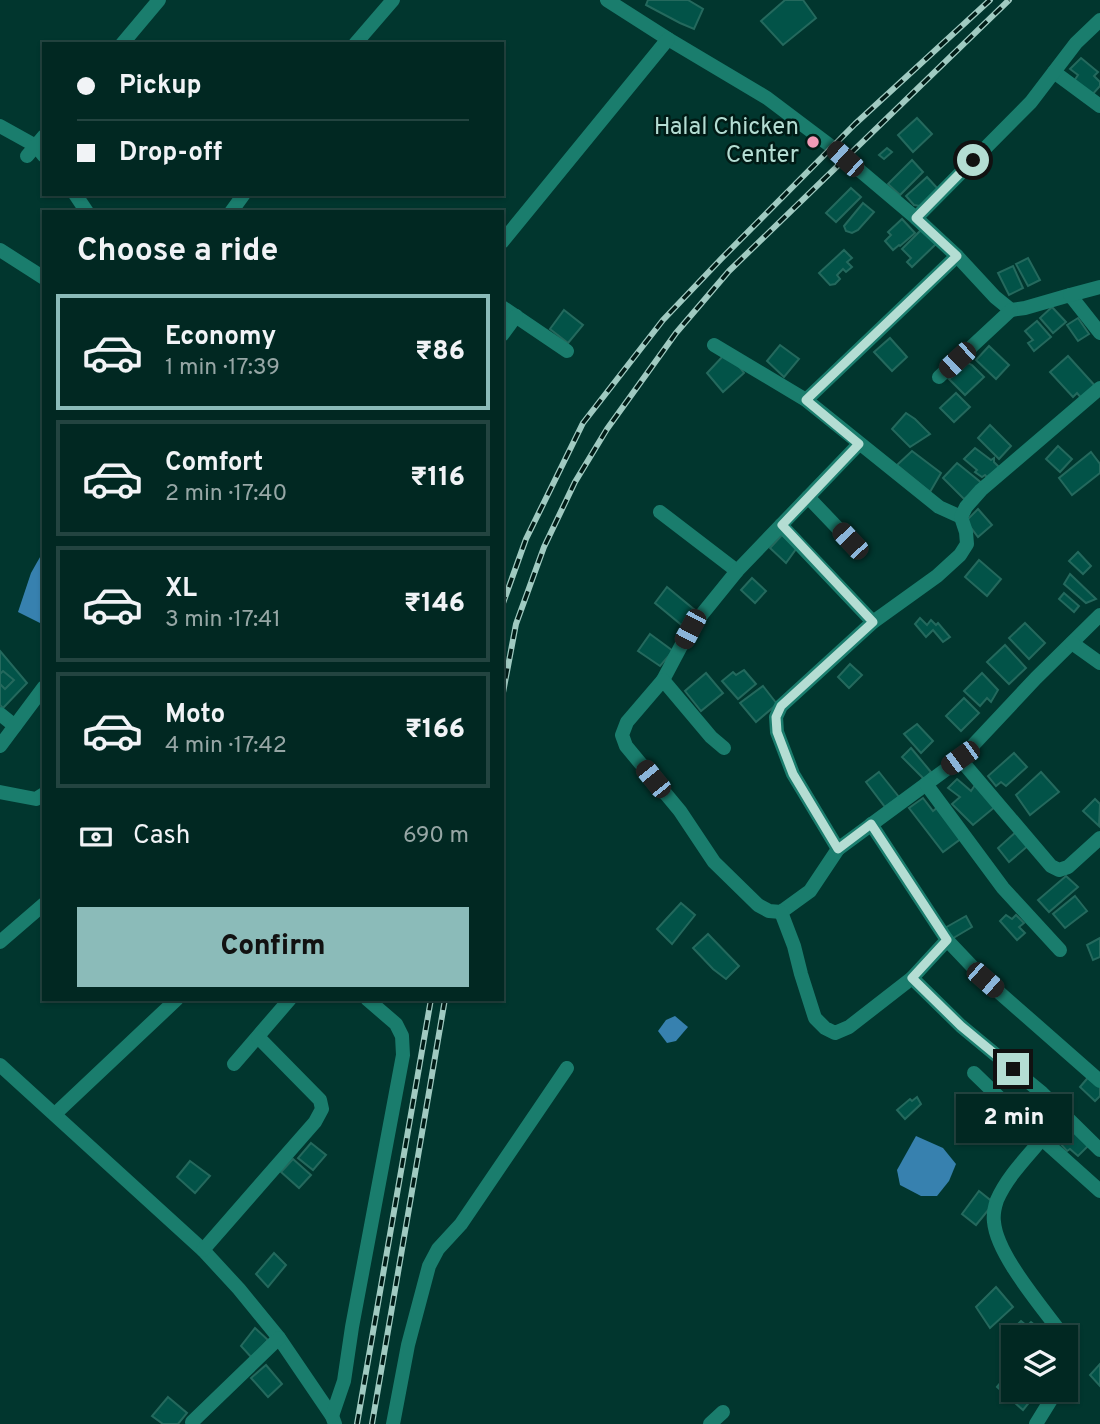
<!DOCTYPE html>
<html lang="en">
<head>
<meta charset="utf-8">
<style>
  body { margin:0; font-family:Overpass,sans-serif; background:#0b302a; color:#f1f3f6; height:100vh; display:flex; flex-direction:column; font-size:26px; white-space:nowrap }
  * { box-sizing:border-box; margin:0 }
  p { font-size:23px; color:#96a6a5 }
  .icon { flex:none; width:38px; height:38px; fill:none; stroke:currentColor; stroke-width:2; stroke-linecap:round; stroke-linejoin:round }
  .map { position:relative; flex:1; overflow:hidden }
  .details { position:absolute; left:42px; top:210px; width:462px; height:791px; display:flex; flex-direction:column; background:#012822; border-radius:0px; box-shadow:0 2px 5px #0004,0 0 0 2px #234440 }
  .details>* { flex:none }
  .banner { position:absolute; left:42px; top:42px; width:462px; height:154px; border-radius:0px; box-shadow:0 2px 5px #0004,0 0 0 2px #234440; display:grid; align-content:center; height:154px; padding:0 35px; background:#012822 }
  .tools { position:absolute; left:1001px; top:1325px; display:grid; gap:14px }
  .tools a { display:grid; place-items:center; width:77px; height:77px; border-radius:0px; background:#012822; box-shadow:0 2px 5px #0004,0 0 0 2px #234440; font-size:35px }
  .end { position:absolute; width:32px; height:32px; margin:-16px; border:9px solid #b4ddd3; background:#111; box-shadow:0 0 0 4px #111 }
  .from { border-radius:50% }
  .bubble { position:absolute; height:49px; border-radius:0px; background:#012822; box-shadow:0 2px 5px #0004,0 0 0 2px #234440; font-size:23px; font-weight:800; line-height:49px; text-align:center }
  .car { position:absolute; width:21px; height:42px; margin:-21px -10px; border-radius:9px; box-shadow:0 0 5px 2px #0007; background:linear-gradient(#222 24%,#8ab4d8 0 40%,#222 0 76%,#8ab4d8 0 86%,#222 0) }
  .banner b { display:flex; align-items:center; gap:24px; height:66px; font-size:26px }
  .banner b+b { border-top:2px solid #234440 }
  .banner i { width:18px; height:18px; background:#f1f3f6 }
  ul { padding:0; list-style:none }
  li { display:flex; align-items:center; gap:21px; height:116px; margin:0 14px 10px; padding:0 21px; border:4px solid #234440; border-radius:0px }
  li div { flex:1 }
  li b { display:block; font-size:26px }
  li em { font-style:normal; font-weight:800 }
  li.on { border-color:#8bbbb9 }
  li>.icon { width:63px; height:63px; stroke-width:1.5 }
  h2 { padding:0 35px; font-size:32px; line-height:84px }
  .pay { display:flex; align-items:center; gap:18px; height:77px; padding:0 35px; font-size:26px }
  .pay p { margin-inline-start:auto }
  .action { display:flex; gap:14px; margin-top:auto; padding:14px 35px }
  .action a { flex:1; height:80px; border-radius:0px; background:#8bbbb9; color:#111; font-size:28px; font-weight:800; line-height:80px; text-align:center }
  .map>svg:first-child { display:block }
  .water { fill:#3781af }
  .building { fill:#025348; stroke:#24695d; stroke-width:2 }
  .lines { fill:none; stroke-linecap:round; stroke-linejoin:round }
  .minor { stroke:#1a7d6d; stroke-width:14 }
  .rail-casing { stroke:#a0cac1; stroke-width:6 }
  .rail { stroke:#001b16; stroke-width:3.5; stroke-dasharray:10; stroke-linecap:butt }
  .route { stroke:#b4ddd3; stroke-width:9 }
  .poi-dot { fill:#f09ab6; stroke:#001b16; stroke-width:2.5 }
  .labels { text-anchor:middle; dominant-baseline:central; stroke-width:5; stroke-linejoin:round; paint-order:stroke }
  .poi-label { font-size:24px; fill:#b4ddd3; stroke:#001b16; text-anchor:end }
</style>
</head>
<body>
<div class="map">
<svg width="1100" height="1424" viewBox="0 0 1100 1424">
  <rect width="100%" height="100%" fill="#01362e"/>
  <g class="water">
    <polygon points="44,550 44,625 18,612 31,573"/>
    <polygon points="675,1016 688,1027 676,1041 667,1043 658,1031 666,1020"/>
    <polygon points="916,1136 943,1148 956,1164 949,1181 937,1196 921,1196 900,1185 897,1170"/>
  </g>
  <g class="building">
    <polygon points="648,0 688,0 703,9 694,29 680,23 646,5"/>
    <polygon points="785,0 803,0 816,18 783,45 761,21"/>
    <polygon points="1081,58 1098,72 1094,76 1100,82 1100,86 1092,95 1074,81 1078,75 1070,69"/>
    <polygon points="917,118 932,134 913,152 898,135"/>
    <polygon points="887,148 892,152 884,159 879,155"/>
    <polygon points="912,160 923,172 900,195 888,184"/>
    <polygon points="927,177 938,189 920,206 914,205 906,196"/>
    <polygon points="851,188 861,197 836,222 826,213"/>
    <polygon points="863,203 874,212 858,230 852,233 846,231 844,226"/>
    <polygon points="902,219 915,233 900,246 899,245 893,250 885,241 891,235 888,232"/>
    <polygon points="921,230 936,244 912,267 907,262 911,258 902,249"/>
    <polygon points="844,250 852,258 847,262 852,267 846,272 843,269 837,275 840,279 835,284 830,285 819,273"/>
    <polygon points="1028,258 1040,280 1028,286 1016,264"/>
    <polygon points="1013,266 1023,288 1009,295 998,273"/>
    <polygon points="1052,307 1066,322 1053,333 1040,318"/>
    <polygon points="564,310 583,325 568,343 550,329"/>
    <polygon points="1078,318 1089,334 1078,341 1067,325"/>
    <polygon points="1037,321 1051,337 1034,351 1028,343 1033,340 1025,331"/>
    <polygon points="890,338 907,357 892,371 874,352"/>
    <polygon points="780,345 799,359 784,377 767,361"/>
    <polygon points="989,346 1009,365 996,379 976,360"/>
    <polygon points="724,355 734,360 744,373 723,392 707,373"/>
    <polygon points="1068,356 1097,388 1083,400 1077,393 1073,397 1050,372"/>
    <polygon points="962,360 972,365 984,377 965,395 949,379 954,375 950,372"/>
    <polygon points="956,393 970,407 954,422 940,408"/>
    <polygon points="906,413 915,419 930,434 910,447 892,429"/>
    <polygon points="990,425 1011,446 999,459 978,438"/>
    <polygon points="1058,446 1072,459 1060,472 1046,459"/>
    <polygon points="975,448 991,460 994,458 994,462 999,467 988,478 985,475 982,477 975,472 977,470 964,459"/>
    <polygon points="912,451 941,473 930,492 897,465"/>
    <polygon points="1091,452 1100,464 1100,473 1072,495 1059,478"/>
    <polygon points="957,463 983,484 964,499 943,478"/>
    <polygon points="978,509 992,525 978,537 966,521"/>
    <polygon points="782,535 796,549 786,563 770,548"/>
    <polygon points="1078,552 1091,566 1083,574 1069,561"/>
    <polygon points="979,560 1001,579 987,596 965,577"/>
    <polygon points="1070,574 1096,599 1086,603 1064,584"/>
    <polygon points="752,578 766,591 755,603 741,590"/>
    <polygon points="667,587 696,611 684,627 655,603"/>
    <polygon points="1064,593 1079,606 1074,612 1059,599"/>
    <polygon points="920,618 927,625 931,620 936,625 938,623 950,637 943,642 933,630 926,637 915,624"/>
    <polygon points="1025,623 1045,643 1029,659 1009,638"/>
    <polygon points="650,634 673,651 660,666 638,651"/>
    <polygon points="1005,645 1026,668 1009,684 987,662"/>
    <polygon points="0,651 27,683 3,708 0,705"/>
    <polygon points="850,664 862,675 849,688 838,677"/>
    <polygon points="744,670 756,684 738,699 722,681 733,672 736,675"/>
    <polygon points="3,671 14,680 5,689 0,684 0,674"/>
    <polygon points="706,673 723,693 701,711 685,691"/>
    <polygon points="982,673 998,690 991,702 987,698 980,706 964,691"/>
    <polygon points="763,686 777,704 756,722 740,703"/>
    <polygon points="964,698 979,713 961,731 946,716"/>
    <polygon points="917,724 933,741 921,753 904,734"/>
    <polygon points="911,748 931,772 924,779 902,757"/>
    <polygon points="1014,753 1027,767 1006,786 1001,782 996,786 988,776"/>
    <polygon points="879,772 899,797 885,807 866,782"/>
    <polygon points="1041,772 1059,792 1030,815 1016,795"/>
    <polygon points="957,779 971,791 975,785 996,806 973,825 952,804 960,797 948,788"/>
    <polygon points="923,798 933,811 938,807 962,838 943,852 909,808"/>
    <polygon points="1095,799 1100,804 1099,826 1083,811"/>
    <polygon points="1017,831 1029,845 1009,862 998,848"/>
    <polygon points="1066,876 1078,887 1049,912 1038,900"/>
    <polygon points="1075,896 1087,911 1065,928 1053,914"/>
    <polygon points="681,903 695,915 672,944 657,929"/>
    <polygon points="1006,915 1012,919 1016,915 1024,923 1019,927 1025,933 1017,940 1000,921"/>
    <polygon points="966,916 972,927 950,940 943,929"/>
    <polygon points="708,934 739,966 726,979 713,969 693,948"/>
    <polygon points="1100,938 1100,957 1093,960 1087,945"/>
    <polygon points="1091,1074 1100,1081 1100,1096 1095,1101 1080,1087"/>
    <polygon points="917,1097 921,1104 905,1119 897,1110 910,1099 912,1101"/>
    <polygon points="1047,1104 1069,1120 1057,1136 1034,1116"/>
    <polygon points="1073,1127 1090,1144 1078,1156 1070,1149 1067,1151 1058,1141"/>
    <polygon points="311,1143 326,1155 313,1170 298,1158"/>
    <polygon points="293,1159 311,1175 299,1188 281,1172"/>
    <polygon points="190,1161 210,1176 195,1193 177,1177"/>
    <polygon points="979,1191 994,1203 976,1225 962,1214"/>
    <polygon points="274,1253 286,1265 268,1287 256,1274"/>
    <polygon points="996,1287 1013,1307 990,1328 976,1307"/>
    <polygon points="1021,1321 1027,1326 1031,1322 1037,1327 1032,1333 1036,1337 1016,1337 1010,1332"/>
    <polygon points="255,1328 268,1340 252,1358 241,1346"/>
    <polygon points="1100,1364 1100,1386 1090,1375"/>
    <polygon points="266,1365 282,1384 268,1397 251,1378"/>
    <polygon points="1010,1371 1013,1374 1013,1390 1031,1390 1036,1394 1023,1410 997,1387"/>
    <polygon points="168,1397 187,1413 178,1424 163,1424 152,1416"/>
  </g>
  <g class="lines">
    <g class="minor">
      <polyline points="607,0 668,39 767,98 832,147 916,218 957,256 995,297 1011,310 1025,308 1070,295 1100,333"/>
      <polyline points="122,44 159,0"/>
      <polyline points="355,44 393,0"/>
      <polyline points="1054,72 1100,106"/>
      <polyline points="0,126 36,146 44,156"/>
      <polyline points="27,156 44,136"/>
      <polyline points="75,194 87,212"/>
      <polyline points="231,212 244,194"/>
      <polyline points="916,218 1031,102 1076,43 1100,20"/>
      <polyline points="502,242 668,39"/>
      <polyline points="0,250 44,278"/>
      <polyline points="1070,295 1100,287"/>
      <polyline points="502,307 567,351"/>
      <polyline points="502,335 516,316"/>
      <polyline points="714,345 806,400 939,507 961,517"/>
      <polyline points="939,377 1011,310"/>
      <polyline points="1100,388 981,490 966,507 961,517 966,532 967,544 960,555 937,576 873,622 781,706 776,717 777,732 793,774 838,849 960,759 1036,678 1100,615"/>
      <polyline points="806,400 957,256"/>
      <polyline points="808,497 850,541"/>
      <polyline points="660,512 737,571"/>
      <polyline points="781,525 873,622"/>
      <polyline points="1072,643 1100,663"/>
      <polyline points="663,680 690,629 737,571 859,444"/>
      <polyline points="0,714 15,726"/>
      <polyline points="0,746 44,687"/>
      <polyline points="724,748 711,737 663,680 627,722 622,735 626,746 680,811 714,862 758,905 769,911 781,912 810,891 838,849"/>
      <polyline points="960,759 1051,866 1059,870 1068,867 1100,838"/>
      <polyline points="926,784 1003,888 1060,950"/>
      <polyline points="0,792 36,799 44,794"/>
      <polyline points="781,912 794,946 801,974 815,1018 825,1028 835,1033 849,1027 912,978 947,940 871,824"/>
      <polyline points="947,940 985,980 1100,1081"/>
      <polyline points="0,942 44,904"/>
      <polyline points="912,978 961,1026 1042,1093 1100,1150"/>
      <polyline points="234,1064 290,999"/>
      <polyline points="0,1065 203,1250 239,1289 279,1338 332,1416 335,1424"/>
      <polyline points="974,1073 1042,1139 1100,1191"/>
      <polyline points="55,1114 177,999"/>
      <path d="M 1042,1139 C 1026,1158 1007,1177 997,1200 C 995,1206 993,1215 994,1222 C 997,1256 1044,1309 1064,1337"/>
      <polyline points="203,1250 315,1122 322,1109 320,1100 258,1037"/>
      <path d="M 1066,1339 C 1074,1351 1072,1361 1066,1374"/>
      <polyline points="332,1416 344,1381 352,1327 403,1055 402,1036 396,1024 367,999"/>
      <polyline points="192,1422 279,1338"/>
      <polyline points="393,1424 408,1345 429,1266 438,1249 461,1224 567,1068"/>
      <polyline points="710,1424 723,1412"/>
      <polyline points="1036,1424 1057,1390"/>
    </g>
    <defs>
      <g id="rail">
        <polyline points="502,606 526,539 583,423 663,320 722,258 855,124 990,0"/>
        <polyline points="502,698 516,624 544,547 575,482 607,429 676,333 729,271 1009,0"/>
        <polyline points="357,1424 431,999"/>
        <polyline points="372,1424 445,999"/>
      </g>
    </defs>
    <use href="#rail" class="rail-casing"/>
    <use href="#rail" class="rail"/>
  </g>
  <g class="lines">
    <polyline class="route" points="973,160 916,218 957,256 806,400 859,444 782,525 873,622 781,706 776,717 777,732 793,774 838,849 871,824 947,940 912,978 961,1026 1013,1069"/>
  </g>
  <circle class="poi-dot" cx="813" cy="142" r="7"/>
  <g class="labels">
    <g class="poi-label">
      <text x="799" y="128">Halal Chicken<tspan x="799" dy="28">Center</tspan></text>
    </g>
  </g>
</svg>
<div class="tools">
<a><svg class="icon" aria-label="layers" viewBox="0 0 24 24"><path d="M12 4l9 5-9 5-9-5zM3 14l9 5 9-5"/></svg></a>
</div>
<i class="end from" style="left:973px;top:160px"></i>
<i class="end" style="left:1013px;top:1069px"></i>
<div class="bubble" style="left:956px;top:1094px;width:116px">2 min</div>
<i class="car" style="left:845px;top:159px;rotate:312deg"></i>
<i class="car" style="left:957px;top:360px;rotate:227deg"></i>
<i class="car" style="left:850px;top:541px;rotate:317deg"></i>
<i class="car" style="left:690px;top:629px;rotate:208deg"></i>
<i class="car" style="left:960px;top:758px;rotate:234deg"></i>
<i class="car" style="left:653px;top:779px;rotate:321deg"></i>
<i class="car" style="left:985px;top:980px;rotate:131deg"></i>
<div class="banner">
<b><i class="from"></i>Pickup</b>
<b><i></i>Drop-off</b>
</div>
<section class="details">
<h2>Choose a ride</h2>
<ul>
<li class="on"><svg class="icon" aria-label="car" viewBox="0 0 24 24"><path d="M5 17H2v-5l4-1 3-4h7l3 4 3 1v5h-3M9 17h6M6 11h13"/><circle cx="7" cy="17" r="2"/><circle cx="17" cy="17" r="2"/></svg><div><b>Economy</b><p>1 min · 17:39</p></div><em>₹86</em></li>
<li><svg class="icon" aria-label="car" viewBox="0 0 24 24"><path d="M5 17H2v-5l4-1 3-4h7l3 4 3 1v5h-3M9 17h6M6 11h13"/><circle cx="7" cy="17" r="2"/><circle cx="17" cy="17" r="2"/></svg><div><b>Comfort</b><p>2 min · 17:40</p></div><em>₹116</em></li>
<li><svg class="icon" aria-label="car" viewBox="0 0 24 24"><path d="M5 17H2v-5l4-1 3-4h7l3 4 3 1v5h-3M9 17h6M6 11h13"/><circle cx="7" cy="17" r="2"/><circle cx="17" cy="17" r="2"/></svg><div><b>XL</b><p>3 min · 17:41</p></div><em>₹146</em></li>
<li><svg class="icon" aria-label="car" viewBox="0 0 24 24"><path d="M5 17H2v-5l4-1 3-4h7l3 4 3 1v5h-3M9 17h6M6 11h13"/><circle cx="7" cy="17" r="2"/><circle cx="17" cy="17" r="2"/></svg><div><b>Moto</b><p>4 min · 17:42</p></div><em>₹166</em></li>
</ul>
<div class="pay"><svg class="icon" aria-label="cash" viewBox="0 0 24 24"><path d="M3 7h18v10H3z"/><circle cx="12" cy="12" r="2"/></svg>Cash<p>690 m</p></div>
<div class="action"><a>Confirm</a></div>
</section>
</div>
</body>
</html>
